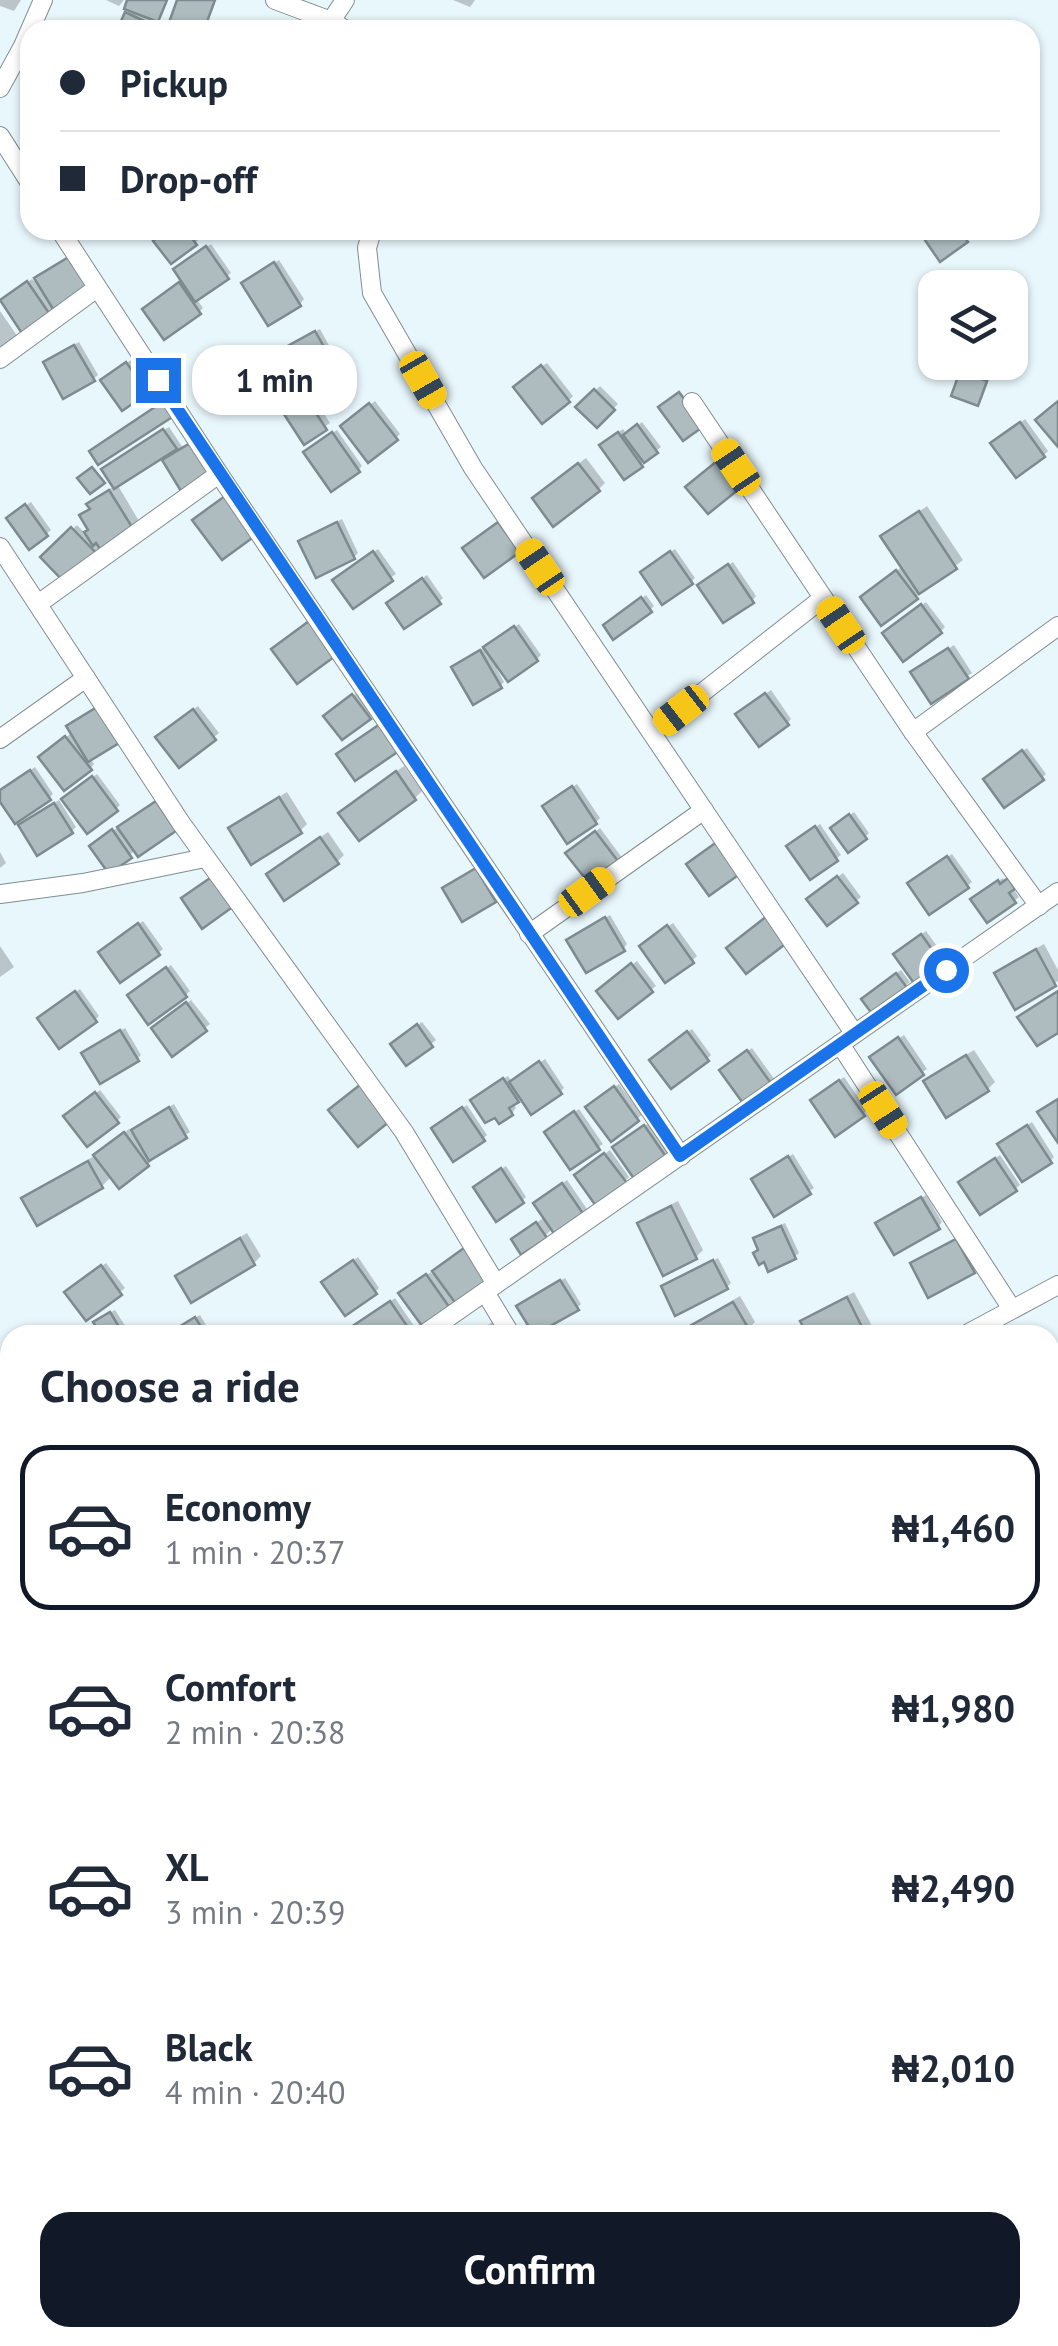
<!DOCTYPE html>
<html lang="en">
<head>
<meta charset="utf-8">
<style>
  body { margin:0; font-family:"PT Sans",sans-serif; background:#f2f2f3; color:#1f2937; height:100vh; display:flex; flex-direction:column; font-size:38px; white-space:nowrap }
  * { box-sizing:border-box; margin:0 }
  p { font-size:32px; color:#747a83 }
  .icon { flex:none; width:55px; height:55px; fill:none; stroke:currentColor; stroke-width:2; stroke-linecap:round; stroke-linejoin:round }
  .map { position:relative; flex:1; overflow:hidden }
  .drawer { position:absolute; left:0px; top:1325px; width:1060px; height:1022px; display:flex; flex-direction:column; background:#fff; border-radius:30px 30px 0 0; box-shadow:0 2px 8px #0004 }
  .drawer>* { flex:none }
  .hud { position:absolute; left:20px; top:20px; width:1020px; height:220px; border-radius:30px; box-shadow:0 2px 8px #0004; display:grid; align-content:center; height:220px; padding:0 40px; background:#fff }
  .fabs { position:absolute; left:918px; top:270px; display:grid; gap:20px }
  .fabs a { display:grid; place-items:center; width:110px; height:110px; border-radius:20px; background:#fff; box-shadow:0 2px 8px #0004; font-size:50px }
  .end { position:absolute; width:45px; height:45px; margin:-22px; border:12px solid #1a73e8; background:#fff; box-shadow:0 0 0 5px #fff }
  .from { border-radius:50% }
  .bubble { position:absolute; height:70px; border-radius:30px; background:#fff; box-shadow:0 2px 8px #0004; font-size:32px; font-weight:700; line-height:70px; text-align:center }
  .car { position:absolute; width:30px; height:60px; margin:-30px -15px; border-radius:12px; box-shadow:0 0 8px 2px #0007; background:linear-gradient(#f5c518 24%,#345 0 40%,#f5c518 0 76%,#345 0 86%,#f5c518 0) }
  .hud b { display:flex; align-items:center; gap:35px; height:95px; font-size:38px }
  .hud b+b { border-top:2px solid #e0e1e3 }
  .hud i { width:25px; height:25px; background:#1f2937 }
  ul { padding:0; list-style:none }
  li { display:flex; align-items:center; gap:30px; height:165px; margin:0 20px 15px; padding:0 20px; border:5px solid transparent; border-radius:30px }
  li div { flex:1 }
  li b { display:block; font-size:38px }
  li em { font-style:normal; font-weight:700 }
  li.on { border-color:#111827 }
  li>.icon { width:90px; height:90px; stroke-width:1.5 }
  h2 { padding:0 40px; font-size:45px; line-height:120px }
  .button { display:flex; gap:20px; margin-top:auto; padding:20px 40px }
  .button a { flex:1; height:115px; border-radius:30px; background:#111827; color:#fff; font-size:40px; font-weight:700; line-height:115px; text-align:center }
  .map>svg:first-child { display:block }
  .shadow { fill:#0003 }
  .building { fill:#aebcc0; stroke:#7d8b8f; stroke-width:2.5 }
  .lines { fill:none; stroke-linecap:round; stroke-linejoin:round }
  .street-casing { stroke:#808e92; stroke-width:20 }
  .street { stroke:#fff; stroke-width:18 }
  .route { stroke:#1a73e8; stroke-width:12 }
</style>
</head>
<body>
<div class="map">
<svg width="1058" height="2346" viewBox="0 0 1058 2346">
  <rect width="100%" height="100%" fill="#e8f7fc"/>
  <g class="shadow">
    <polygon points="0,0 21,0 14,11 0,6"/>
    <polygon points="106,0 124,0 119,6"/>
    <polygon points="130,0 168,0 162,15 156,21 160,23 156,30 120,30 132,10"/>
    <polygon points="453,0 475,0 470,7"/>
    <polygon points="170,230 193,230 199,239 195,243"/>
    <polygon points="921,230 966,230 971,236 966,240"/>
    <polygon points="211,244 231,273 196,298 203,308 199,312 149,305 184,280 180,265"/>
    <polygon points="279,260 304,299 300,304 248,279"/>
    <polygon points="41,274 90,284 52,307 55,312 51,317 6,297 32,279 34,281"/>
    <polygon points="0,311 18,337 0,351"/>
    <polygon points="320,329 338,362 334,366 292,344"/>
    <polygon points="935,329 935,355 924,340"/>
    <polygon points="79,342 98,375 93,379 50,358"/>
    <polygon points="131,360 150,387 146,391 108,376"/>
    <polygon points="940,362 963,362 948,373"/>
    <polygon points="547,363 573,396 568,401 520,383"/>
    <polygon points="966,368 990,377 982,399 978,403 962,372"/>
    <polygon points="600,386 618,404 597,425 579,407"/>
    <polygon points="309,391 330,423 304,441 287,404"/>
    <polygon points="375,401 400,434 396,438 347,422"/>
    <polygon points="1025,419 1048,451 1044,455 998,439"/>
    <polygon points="642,422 661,447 625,477 606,441 623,429 627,435"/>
    <polygon points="169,427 183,448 185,492 162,455 117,484 142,526 68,583 43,557 77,525 86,534 91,529 82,516 92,508 89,504 96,497 115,486 108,465"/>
    <polygon points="337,430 362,466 358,470 311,448"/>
    <polygon points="586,458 605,483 598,490 542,491"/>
    <polygon points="31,502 51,530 30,547 13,514"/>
    <polygon points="927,506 963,560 916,597 867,593 903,566 884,536"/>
    <polygon points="342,519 358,553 354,557 301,541"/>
    <polygon points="378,549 396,574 353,605 339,576"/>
    <polygon points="675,549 695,578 691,582 647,568"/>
    <polygon points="733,562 756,596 752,601 705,581"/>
    <polygon points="427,575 443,598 439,602 393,599"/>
    <polygon points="646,595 654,606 650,610 611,622"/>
    <polygon points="926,602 945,627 941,631 889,629"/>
    <polygon points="519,624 541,655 537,659 497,669 504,682 500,686 454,667"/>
    <polygon points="954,645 972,673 932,700 918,669"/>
    <polygon points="771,690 791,719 787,724 743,710"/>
    <polygon points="358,692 373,713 369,717 331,712"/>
    <polygon points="198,706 219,733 179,765 162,733"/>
    <polygon points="73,732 94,764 90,769 45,753"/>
    <polygon points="1027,748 1046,774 1042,778 990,775"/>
    <polygon points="404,766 422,791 415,798 348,806"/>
    <polygon points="35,767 53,794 49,798 0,797 2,790"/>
    <polygon points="97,774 120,805 116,809 68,795"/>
    <polygon points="577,784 600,818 596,822 549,802"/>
    <polygon points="287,792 307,824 300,831 231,828 238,821"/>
    <polygon points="161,799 179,825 136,850 109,870 96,842"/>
    <polygon points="59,800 76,827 72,831 26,821"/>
    <polygon points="854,812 869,833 865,837 838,824"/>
    <polygon points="820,824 841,855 811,877 794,842"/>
    <polygon points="600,828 623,859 619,863 573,849"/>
    <polygon points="328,832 344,855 337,862 276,868"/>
    <polygon points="0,852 6,863 0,868"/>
    <polygon points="952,854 972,882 967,886 915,879"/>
    <polygon points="843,873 861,897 856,901 814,895"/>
    <polygon points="1014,876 1018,882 1013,888 1019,897 1014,901 978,895 1003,878 1005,881"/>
    <polygon points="610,915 627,944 623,949 574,936"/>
    <polygon points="143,921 163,949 158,953 105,948"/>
    <polygon points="673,923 697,956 692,961 646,942"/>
    <polygon points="926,931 947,960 943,964 900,950"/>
    <polygon points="1044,944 1058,970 1058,981 1016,1006 997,974 1004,966"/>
    <polygon points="0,946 14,967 0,977"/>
    <polygon points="637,961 656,986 618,1016 603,987"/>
    <polygon points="171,965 190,991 186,995 134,992"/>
    <polygon points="901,970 910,982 874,1011 869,995"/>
    <polygon points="80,989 99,1016 95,1020 45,1014"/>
    <polygon points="191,1000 210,1024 172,1053 158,1024"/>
    <polygon points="422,1022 436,1040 407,1063 397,1040"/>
    <polygon points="125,1028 141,1055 137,1059 89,1050"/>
    <polygon points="692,1029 711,1055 707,1059 657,1056"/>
    <polygon points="904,1035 927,1069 896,1091 877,1053"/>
    <polygon points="752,1048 775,1080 771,1084 726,1066"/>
    <polygon points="974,1050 995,1082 988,1089 934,1075"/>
    <polygon points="545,1059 564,1088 560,1092 521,1096 512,1103 516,1108 512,1113 477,1096 508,1076 512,1082"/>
    <polygon points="844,1077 867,1110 863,1114 817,1096"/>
    <polygon points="619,1084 642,1115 611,1139 592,1103"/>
    <polygon points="100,1090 121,1117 117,1121 71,1112"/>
    <polygon points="174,1104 190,1132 150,1158 152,1160 148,1165 112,1176 102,1186 24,1199 31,1192 96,1155 129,1129 131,1133 138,1126"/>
    <polygon points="467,1105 487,1135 483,1139 438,1124"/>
    <polygon points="579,1109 603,1144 570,1167 551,1128"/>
    <polygon points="1032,1122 1054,1157 1050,1161 1005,1140"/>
    <polygon points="649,1123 671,1155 667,1160 620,1143"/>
    <polygon points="610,1150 629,1177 625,1181 581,1171"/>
    <polygon points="793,1154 814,1188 775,1213 758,1176"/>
    <polygon points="1000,1155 1020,1185 1015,1189 966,1178"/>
    <polygon points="506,1166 526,1197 522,1201 480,1183"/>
    <polygon points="567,1180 589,1212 553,1228 545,1236 518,1235 545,1217 540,1199"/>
    <polygon points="926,1195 942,1222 938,1227 883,1220"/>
    <polygon points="678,1201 703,1250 696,1257 640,1223 647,1216"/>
    <polygon points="785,1223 799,1253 794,1257 765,1259 756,1239 760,1235"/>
    <polygon points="247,1233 261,1256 254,1263 192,1299 178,1276 186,1269"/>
    <polygon points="964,1234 980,1264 973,1271 913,1264 920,1257"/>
    <polygon points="358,1257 379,1288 375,1292 328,1278"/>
    <polygon points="718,1258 731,1283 727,1287 664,1287 668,1282"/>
    <polygon points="106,1263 125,1288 86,1318 72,1288"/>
    <polygon points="439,1267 494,1279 450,1309 406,1289 431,1272 432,1274"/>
    <polygon points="565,1278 581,1304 577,1308 524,1302"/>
    <polygon points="854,1292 871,1324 864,1331 856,1335 810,1335 803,1322 811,1315"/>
    <polygon points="740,1296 755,1322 748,1329 738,1335 684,1335 683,1332 690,1325"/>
    <polygon points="395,1298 414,1326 402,1335 364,1335 362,1321"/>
    <polygon points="115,1310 131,1335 104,1335 101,1318"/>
    <polygon points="200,1315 212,1335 170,1335 173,1331"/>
    <polygon points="497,1319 508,1335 473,1335"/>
    <polygon points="891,1325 898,1335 875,1335"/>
    <polygon points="1051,1781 1058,1793 1058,1821 1050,1826"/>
    <polygon points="1050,2330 1057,2344 1055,2346 986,2346 1003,2338 1050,2338"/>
  </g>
  <g class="building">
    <polygon points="127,0 167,0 158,22 124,9"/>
    <polygon points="177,0 215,0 204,30 167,28"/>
    <polygon points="125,12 157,27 156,30 117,30"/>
    <polygon points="167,230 186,230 197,245 171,264 153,241"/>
    <polygon points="918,230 959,230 968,242 940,262"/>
    <polygon points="206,246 229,279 195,302 173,269"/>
    <polygon points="72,255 91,286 53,309 34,278"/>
    <polygon points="274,262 301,306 268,326 241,283"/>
    <polygon points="27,281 53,319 25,338 0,300"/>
    <polygon points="179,282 201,314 164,340 142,309"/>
    <polygon points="315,331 336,368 305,385 284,348"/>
    <polygon points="74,345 95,381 63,399 43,362"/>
    <polygon points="126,362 148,393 122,411 100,380"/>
    <polygon points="541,365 570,402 542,424 513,387"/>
    <polygon points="960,371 987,381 978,406 951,396"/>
    <polygon points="594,389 615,410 597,428 575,407"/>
    <polygon points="679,392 704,426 683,441 658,407"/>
    <polygon points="303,393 327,430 304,445 280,408"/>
    <polygon points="164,401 174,416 98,465 89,451"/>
    <polygon points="1058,401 1058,447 1035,420"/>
    <polygon points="369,403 398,440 368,463 340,426"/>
    <polygon points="1020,422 1045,457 1016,478 990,443"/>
    <polygon points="637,424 658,453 644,463 623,435"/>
    <polygon points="163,429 177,449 114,489 101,469"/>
    <polygon points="332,432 360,472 331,492 303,452"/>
    <polygon points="618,432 643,467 624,480 599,445"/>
    <polygon points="192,442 214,477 184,496 162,460"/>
    <polygon points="722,457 744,485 708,514 685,487"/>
    <polygon points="578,463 600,491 553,527 532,498"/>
    <polygon points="92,467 105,483 90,494 77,478"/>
    <polygon points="109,490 137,535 104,555 96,543 93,546 84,532 88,530 79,515 90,509 86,504"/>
    <polygon points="225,496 255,536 222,560 192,520"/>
    <polygon points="25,504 48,536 29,550 6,518"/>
    <polygon points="919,511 957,569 919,594 880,536"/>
    <polygon points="337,522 355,559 316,578 298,541"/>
    <polygon points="498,522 520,552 484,578 462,548"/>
    <polygon points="71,527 99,556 68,586 40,557"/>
    <polygon points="373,551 393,581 353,609 332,580"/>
    <polygon points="670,551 693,584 662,605 640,572"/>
    <polygon points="728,564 754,603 723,623 697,585"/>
    <polygon points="896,570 918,599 881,626 860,597"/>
    <polygon points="422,578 441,604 404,629 386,603"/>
    <polygon points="641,597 652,612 613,640 603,625"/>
    <polygon points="921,604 942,633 903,662 882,633"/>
    <polygon points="309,621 334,657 297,684 271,649"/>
    <polygon points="514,626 538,661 508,682 483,647"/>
    <polygon points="948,648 969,679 931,704 910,672"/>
    <polygon points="480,650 502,688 473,705 451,667"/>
    <polygon points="765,693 789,725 759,747 735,714"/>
    <polygon points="352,694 371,719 342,740 323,716"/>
    <polygon points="102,704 124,740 88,762 66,726"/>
    <polygon points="193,709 216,740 179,768 155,737"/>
    <polygon points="380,724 399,751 355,781 336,754"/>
    <polygon points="65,736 92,770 64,791 38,757"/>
    <polygon points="1022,750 1044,780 1004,808 983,779"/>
    <polygon points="30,770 51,800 15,824 0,802 0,790"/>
    <polygon points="396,771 416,800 359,841 338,813"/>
    <polygon points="92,776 118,811 87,834 61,799"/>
    <polygon points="572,786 597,824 567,844 542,806"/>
    <polygon points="279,797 302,833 251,865 228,828"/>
    <polygon points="156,801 176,831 138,857 117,827"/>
    <polygon points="54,803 73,833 37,856 18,825"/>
    <polygon points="849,814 867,839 848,853 830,828"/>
    <polygon points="815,826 838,861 810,880 786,846"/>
    <polygon points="112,829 132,858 109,874 89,846"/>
    <polygon points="595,831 621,865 592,887 565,853"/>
    <polygon points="320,837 339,864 284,901 266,874"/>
    <polygon points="721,839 744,871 709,896 686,864"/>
    <polygon points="947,856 969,888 929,915 907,883"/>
    <polygon points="476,868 496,902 462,922 442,888"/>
    <polygon points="213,876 234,906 202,929 181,898"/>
    <polygon points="837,876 858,903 827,926 806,899"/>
    <polygon points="1008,878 1015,889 1009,893 1016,903 987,923 970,899 998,880 1000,884"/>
    <polygon points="767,916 788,942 746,974 726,948"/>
    <polygon points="605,917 625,951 586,973 566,940"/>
    <polygon points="138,923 160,955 120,983 98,952"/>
    <polygon points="667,925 694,963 665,983 639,946"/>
    <polygon points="921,934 944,966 916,986 893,954"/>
    <polygon points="1036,949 1056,986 1015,1010 994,973"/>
    <polygon points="631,963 653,992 618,1019 596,991"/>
    <polygon points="166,967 187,997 148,1025 127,995"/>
    <polygon points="896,973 908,989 873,1015 861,999"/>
    <polygon points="75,991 97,1022 59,1049 37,1018"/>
    <polygon points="1058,991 1058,1033 1037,1046 1017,1017"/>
    <polygon points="186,1002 207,1031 172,1057 151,1028"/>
    <polygon points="417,1024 433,1047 406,1066 390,1044"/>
    <polygon points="120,1030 139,1061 100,1084 81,1053"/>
    <polygon points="687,1031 709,1061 671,1089 649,1060"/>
    <polygon points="898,1037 924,1075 896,1095 869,1057"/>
    <polygon points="747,1050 773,1086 745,1106 719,1070"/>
    <polygon points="966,1055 989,1091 946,1118 923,1081"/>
    <polygon points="539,1061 562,1094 531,1115 509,1082"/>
    <polygon points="503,1078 519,1102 509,1108 513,1115 499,1124 495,1118 485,1123 470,1100"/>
    <polygon points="839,1080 865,1116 835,1137 810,1100"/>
    <polygon points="361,1084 390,1121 358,1147 328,1110"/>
    <polygon points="614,1086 639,1121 611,1142 585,1107"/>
    <polygon points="95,1092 119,1123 87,1147 63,1116"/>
    <polygon points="1058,1099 1058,1143 1037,1112"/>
    <polygon points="169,1107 187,1138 149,1161 131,1130"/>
    <polygon points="462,1107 485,1141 453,1162 431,1128"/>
    <polygon points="574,1111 600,1150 570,1170 544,1132"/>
    <polygon points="644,1125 669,1161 637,1183 612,1147"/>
    <polygon points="1027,1125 1052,1163 1022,1182 997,1144"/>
    <polygon points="124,1132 149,1166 119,1189 93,1155"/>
    <polygon points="604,1153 627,1183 596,1206 574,1175"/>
    <polygon points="788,1156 811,1194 774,1217 751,1179"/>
    <polygon points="995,1158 1017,1191 980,1215 958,1182"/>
    <polygon points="88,1161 103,1188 37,1226 21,1198"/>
    <polygon points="501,1168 524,1203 496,1222 473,1187"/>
    <polygon points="562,1183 586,1218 557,1238 533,1203"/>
    <polygon points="921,1197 940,1229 894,1255 875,1223"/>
    <polygon points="671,1206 697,1259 663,1276 637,1223"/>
    <polygon points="536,1222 547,1238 521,1255 511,1239"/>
    <polygon points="781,1226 796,1259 768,1272 764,1262 759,1265 753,1253 758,1250 753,1238"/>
    <polygon points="240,1238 255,1265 191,1303 175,1276"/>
    <polygon points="956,1239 975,1273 928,1298 910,1263"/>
    <polygon points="464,1248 491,1285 459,1308 432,1271"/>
    <polygon points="353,1260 377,1294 345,1316 321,1282"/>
    <polygon points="713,1260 728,1289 675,1316 661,1286"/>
    <polygon points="101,1265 122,1295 86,1321 64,1292"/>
    <polygon points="426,1274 452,1311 425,1330 398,1293"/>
    <polygon points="560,1280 579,1310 534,1335 516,1306"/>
    <polygon points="847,1297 865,1333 861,1335 808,1335 800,1321"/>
    <polygon points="390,1301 411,1332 407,1335 361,1335 354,1325"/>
    <polygon points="733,1302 750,1331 743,1335 681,1335 679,1332"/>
    <polygon points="110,1312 124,1335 101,1335 93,1322"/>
    <polygon points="195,1317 206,1335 166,1335"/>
    <polygon points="1058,1372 1058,1415 1050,1401 1050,1377"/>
    <polygon points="6,1424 10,1430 10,1474 2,1478 0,1475 0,1428"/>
    <polygon points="1052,1525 1058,1537 1058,1565 1050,1569 1050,1526"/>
    <polygon points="1053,1629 1058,1639 1058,1669 1050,1673 1050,1630"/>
    <polygon points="4,1677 10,1688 10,1725 0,1731 0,1680"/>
    <polygon points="1058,1677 1058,1714 1050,1718 1050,1681"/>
    <polygon points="10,1807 10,1856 3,1861 0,1856 0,1814"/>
    <polygon points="1058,1894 1058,1937 1050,1942 1050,1900"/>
    <polygon points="1056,1999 1058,2003 1058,2040 1050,2046 1050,2002"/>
    <polygon points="1058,2099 1058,2148 1050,2136 1050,2104"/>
    <polygon points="1006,2338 1044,2338 1048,2346 989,2346"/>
  </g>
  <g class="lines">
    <defs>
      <g id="street">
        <polyline points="275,0 331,21 346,30"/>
        <polyline points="331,21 345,0"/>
        <polyline points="0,88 23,46 43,0"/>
        <polyline points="0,136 30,183"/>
        <polyline points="60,230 219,474 681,1156"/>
        <polyline points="372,230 367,248 372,293 473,468 854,1033"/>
        <polyline points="0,359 97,288"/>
        <polyline points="692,402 913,732 1039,906"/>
        <polyline points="0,547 181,823 404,1132 496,1284"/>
        <polyline points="38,604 219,474"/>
        <polyline points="652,732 823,598"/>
        <polyline points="913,732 1058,626"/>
        <polyline points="0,739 86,678"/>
        <polyline points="0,894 83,883 205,858"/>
        <polyline points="529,934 704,810"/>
        <polyline points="840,1044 1012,1309"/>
        <polyline points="485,1292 511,1335"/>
        <polyline points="423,1335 1058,892"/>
        <polyline points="965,1335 1058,1285"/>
        <polyline points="0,1592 10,1586"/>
        <polyline points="1050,1894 1058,1890"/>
        <polyline points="1050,1987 1058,1996"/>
        <polyline points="1050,2314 1058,2323"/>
      </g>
    </defs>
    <use href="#street" class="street-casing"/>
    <use href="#street" class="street"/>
  </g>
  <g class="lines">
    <polyline class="route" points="158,380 680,1156 946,970"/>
  </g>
</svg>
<div class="fabs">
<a><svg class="icon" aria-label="layers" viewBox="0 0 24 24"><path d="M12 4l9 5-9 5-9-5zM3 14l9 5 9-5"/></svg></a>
</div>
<i class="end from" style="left:946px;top:970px"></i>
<i class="end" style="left:158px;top:380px"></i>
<div class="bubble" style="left:192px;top:345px;width:165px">1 min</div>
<i class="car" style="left:423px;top:380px;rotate:150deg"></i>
<i class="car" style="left:736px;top:467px;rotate:326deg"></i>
<i class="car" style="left:540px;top:567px;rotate:326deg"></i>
<i class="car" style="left:841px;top:625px;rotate:326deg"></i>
<i class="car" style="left:681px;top:710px;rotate:232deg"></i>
<i class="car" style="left:587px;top:892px;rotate:54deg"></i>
<i class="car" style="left:883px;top:1110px;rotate:147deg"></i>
<div class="hud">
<b><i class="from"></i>Pickup</b>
<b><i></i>Drop-off</b>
</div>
<section class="drawer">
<h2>Choose a ride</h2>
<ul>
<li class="on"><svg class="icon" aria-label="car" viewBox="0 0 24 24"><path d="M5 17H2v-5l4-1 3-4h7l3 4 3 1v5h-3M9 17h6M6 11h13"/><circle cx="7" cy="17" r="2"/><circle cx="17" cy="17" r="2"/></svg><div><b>Economy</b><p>1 min · 20:37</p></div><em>₦1,460</em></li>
<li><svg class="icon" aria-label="car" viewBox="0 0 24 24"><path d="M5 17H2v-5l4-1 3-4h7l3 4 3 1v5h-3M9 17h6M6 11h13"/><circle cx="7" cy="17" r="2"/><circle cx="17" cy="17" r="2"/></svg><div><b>Comfort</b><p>2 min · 20:38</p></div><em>₦1,980</em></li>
<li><svg class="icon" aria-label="car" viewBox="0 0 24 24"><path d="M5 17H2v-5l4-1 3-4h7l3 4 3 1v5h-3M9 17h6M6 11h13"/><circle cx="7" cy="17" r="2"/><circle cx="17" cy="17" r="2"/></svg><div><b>XL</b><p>3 min · 20:39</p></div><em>₦2,490</em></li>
<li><svg class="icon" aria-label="car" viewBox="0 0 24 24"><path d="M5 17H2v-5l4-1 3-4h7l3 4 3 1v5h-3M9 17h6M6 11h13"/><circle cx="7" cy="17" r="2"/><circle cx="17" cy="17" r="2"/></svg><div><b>Black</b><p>4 min · 20:40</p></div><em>₦2,010</em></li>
</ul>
<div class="button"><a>Confirm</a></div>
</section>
</div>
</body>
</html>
